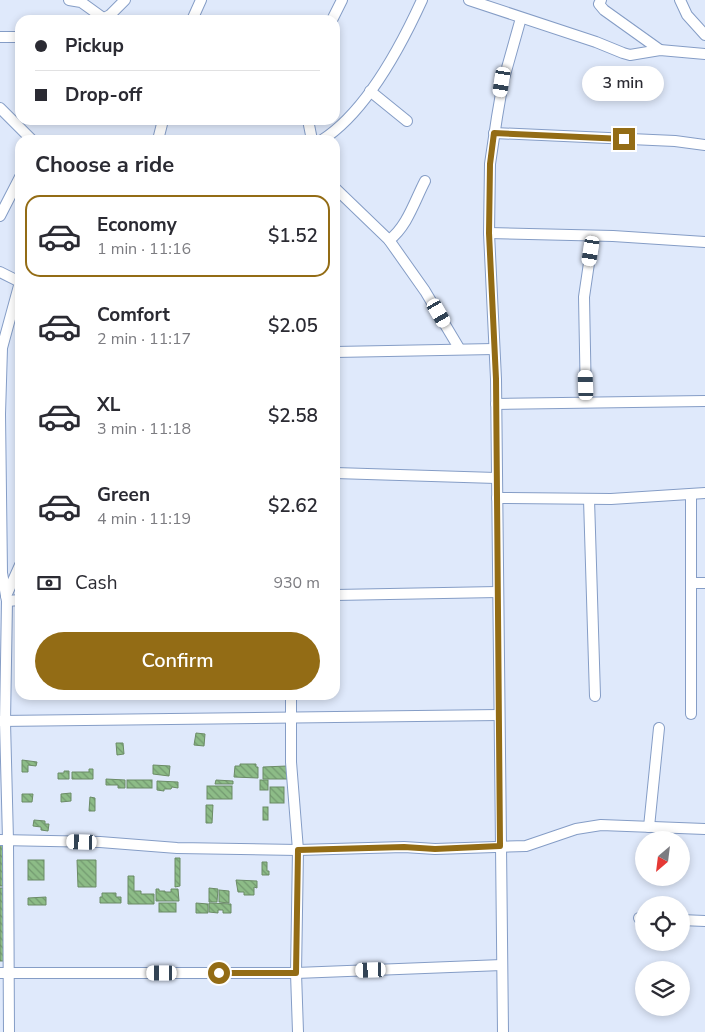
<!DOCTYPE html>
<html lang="en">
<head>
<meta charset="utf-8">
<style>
  body { margin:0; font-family:"Nunito Sans",sans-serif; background:#f7f7f7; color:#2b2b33; height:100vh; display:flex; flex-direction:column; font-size:19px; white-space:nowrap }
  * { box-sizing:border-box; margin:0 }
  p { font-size:16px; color:#7c7c81 }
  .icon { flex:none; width:28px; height:28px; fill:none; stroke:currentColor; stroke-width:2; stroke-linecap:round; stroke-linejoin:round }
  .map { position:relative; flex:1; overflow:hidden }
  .sheet { position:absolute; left:15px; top:135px; width:325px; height:565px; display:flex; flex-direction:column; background:#fff; border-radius:15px; box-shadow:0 2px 8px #0003 }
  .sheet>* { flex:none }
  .banner { position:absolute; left:15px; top:15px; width:325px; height:110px; border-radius:15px; box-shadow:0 2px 8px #0003; display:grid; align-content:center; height:110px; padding:0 20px; background:#fff }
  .needle { width:32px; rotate:208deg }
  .fabs { position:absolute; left:635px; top:831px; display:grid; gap:10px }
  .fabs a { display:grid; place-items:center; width:55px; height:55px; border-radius:50%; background:#fff; box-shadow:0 2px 8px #0003; font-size:25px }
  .end { position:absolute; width:22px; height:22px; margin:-11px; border:6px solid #936c15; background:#fff; box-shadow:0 0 0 2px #fff }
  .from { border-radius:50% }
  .bubble { position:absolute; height:35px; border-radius:18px; background:#fff; box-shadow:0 2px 8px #0003; font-size:16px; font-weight:600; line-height:35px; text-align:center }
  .car { position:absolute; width:15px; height:30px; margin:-15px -8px; border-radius:6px; box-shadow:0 0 4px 1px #0007; background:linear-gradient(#fff 24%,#345 0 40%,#fff 0 76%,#345 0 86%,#fff 0) }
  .banner b { display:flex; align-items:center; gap:18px; height:48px; font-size:19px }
  .banner b+b { border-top:1px solid #e1e1e2 }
  .banner i { width:12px; height:12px; background:#2b2b33 }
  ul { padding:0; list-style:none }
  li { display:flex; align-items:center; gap:15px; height:82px; margin:0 10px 8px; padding:0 10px; border:2px solid transparent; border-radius:15px }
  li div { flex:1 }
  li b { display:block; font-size:19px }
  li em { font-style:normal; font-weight:600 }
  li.selected { border-color:#936c15 }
  li>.icon { width:45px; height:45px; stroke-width:1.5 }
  h2 { padding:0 20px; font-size:22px; line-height:60px }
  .pay { display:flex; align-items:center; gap:12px; height:55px; padding:0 20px; font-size:19px }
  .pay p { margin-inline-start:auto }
  .button { display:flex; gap:10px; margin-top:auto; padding:10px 20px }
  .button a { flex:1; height:58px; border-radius:30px; background:#936c15; color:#fff; font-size:20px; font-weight:600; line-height:58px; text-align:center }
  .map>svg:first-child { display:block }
  .building { fill:url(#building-back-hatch); stroke:#6b8b66 }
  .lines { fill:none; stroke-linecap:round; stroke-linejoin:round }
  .minor-casing { stroke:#859dc6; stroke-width:12 }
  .minor { stroke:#fff; stroke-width:10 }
  .route { stroke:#936c15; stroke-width:6 }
</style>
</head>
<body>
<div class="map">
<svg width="705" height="1032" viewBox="0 0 705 1032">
  <defs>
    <pattern id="building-back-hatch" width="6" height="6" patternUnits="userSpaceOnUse" patternTransform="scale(1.25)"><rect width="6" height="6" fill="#8dbc87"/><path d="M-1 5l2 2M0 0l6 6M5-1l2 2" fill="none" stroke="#739a70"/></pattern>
  </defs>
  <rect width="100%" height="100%" fill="#dfe9fb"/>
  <g class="building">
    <polygon points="196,733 205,734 204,746 194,745"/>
    <polygon points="116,743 123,743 124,754 117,755"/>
    <polygon points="22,760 37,762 36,766 28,765 28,772 22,772"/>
    <polygon points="240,764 256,764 256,767 258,767 258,778 234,777 235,766 240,766"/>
    <polygon points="153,765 170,766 169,776 153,774"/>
    <polygon points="287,766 288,779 263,779 263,767"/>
    <polygon points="89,769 93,769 93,779 72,779 72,772 89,772"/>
    <polygon points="64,771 69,771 69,779 58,779 58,773 64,773"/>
    <polygon points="106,779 125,780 125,788 118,788 118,785 106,785"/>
    <rect x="127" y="780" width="25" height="8"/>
    <polygon points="216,780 233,781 233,784 215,784"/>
    <rect x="260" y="780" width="8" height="10"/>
    <polygon points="157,781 178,782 178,788 172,787 171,789 164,789 164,791 157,790"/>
    <rect x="207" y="786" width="25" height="13"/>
    <rect x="270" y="787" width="14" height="16"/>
    <polygon points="71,793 71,801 61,802 61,794"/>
    <polygon points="22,794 33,794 32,802 22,802"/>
    <polygon points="90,797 95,798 95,811 89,811"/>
    <polygon points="206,805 213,805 212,823 206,823"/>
    <rect x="263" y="807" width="5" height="13"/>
    <polygon points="34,820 45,821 45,824 49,824 48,831 41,830 41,827 33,826"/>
    <rect x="0" y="842" width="3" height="44"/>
    <polygon points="175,858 180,858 180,886 175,887"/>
    <rect x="28" y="860" width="16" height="20"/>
    <polygon points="77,860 96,860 96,887 78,887"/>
    <polygon points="262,862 267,862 267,871 269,871 269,875 262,875"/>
    <polygon points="128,876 134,876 134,891 141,891 141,894 154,894 154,904 128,904"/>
    <polygon points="236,880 257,881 257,888 254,887 254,895 244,895 244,892 238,892"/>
    <polygon points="0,888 3,888 4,961 0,961"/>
    <polygon points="209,888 218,889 217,902 209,902"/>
    <polygon points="156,889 159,889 159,891 165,891 165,892 171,892 171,889 178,889 179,901 156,901"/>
    <polygon points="219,890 229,891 229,903 219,902"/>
    <polygon points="102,893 116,893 116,897 121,897 121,903 100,903 100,897 102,897"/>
    <polygon points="46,897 46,905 28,905 28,898"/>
    <rect x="159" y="903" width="17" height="9"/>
    <polygon points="196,903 208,904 208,913 196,913"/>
    <polygon points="209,903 231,904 231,913 223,913 223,910 218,910 218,913 209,912"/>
  </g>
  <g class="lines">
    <defs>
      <g id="minor">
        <polyline points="69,0 81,2 106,20"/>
        <polyline points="469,0 596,42 623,53 630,55 660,50 705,54"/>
        <polyline points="601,0 599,4 604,10 660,50"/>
        <polyline points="680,0 687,15 705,35"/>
        <polyline points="100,20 110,15 125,0"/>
        <polyline points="192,20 201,0"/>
        <polyline points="332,20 342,0"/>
        <polyline points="0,37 20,37"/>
        <polyline points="370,91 407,121"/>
        <polyline points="0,108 32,140"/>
        <polyline points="308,120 312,140"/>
        <polyline points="494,133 675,141 705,145"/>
        <polyline points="158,140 163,120"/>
        <path d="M 322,140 C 366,112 401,46 422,0"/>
        <polyline points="335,188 389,240 425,291 459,348"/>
        <polyline points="0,216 20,177"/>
        <polyline points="489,233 613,236 705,242"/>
        <path d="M 389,240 C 407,227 415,200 425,181"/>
        <polyline points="0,272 20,282"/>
        <polyline points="335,352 494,349"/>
        <polyline points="586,402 584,297 593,236"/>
        <polyline points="496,404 705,401"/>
        <polyline points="335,473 496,478"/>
        <polyline points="691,495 691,714"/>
        <polyline points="497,498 611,499 705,493"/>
        <polyline points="589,499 595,696"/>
        <polyline points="691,583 705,583"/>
        <polyline points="335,595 498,592"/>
        <polyline points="6,596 20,565"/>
        <polyline points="7,601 20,600"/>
        <polyline points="291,695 291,762 298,850 296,973 298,1032"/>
        <polyline points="0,721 499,715"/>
        <polyline points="649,827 659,728"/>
        <polyline points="0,840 100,842 177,848 298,850 404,847 435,849 526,846 576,829 601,825 705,829"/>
        <polyline points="639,918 644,918"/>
        <polyline points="681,920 705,921"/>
        <polyline points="0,973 296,973 502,965"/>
        <polyline points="9,1032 8,840 5,722 7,601 2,573 0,414 2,348 20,282"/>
        <polyline points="503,1032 496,379 489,233 490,164 497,117 503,82 521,18"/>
      </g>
    </defs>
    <use href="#minor" class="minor-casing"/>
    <use href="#minor" class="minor"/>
  </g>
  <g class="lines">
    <polyline class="route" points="219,973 296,973 298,850 404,847 435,849 500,846 496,379 489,233 490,164 494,133 624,139"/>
  </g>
</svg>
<div class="fabs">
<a><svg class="needle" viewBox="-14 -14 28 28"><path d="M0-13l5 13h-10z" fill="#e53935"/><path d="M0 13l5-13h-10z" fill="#7c7c81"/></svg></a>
<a><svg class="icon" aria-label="locate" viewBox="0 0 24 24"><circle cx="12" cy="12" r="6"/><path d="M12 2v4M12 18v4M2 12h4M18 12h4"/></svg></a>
<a><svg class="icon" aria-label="layers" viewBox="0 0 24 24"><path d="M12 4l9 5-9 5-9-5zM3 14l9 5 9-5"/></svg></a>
</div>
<i class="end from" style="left:219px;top:973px"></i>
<i class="end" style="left:624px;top:139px"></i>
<div class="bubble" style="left:582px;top:66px;width:82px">3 min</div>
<i class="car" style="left:502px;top:82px;rotate:189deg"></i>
<i class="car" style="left:591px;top:251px;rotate:189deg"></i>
<i class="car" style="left:439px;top:313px;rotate:150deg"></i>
<i class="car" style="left:586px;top:385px;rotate:358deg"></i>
<i class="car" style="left:82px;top:842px;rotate:272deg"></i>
<i class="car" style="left:371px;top:970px;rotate:268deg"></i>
<i class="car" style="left:162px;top:973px;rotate:270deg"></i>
<div class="banner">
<b><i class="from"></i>Pickup</b>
<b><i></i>Drop-off</b>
</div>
<section class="sheet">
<h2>Choose a ride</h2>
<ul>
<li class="selected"><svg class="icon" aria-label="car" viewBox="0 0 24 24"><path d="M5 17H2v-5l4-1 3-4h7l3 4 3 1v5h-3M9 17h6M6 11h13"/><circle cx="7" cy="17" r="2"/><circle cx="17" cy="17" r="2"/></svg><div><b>Economy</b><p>1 min · 11:16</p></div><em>$1.52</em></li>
<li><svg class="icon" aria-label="car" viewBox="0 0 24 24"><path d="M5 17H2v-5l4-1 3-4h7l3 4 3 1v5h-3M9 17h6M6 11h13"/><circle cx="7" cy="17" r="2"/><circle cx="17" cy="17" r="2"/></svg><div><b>Comfort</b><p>2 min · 11:17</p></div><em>$2.05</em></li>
<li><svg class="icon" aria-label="car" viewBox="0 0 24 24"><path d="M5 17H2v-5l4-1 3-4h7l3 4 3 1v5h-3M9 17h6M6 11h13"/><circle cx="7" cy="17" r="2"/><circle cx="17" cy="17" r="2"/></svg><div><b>XL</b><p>3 min · 11:18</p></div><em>$2.58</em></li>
<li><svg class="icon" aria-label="car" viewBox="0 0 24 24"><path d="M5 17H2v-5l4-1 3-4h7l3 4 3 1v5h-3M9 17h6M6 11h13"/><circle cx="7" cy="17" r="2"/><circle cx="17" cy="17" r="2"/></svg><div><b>Green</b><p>4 min · 11:19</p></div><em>$2.62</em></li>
</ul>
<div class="pay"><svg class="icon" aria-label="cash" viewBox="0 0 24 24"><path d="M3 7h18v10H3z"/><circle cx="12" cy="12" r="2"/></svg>Cash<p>930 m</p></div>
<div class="button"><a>Confirm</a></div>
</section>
</div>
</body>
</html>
